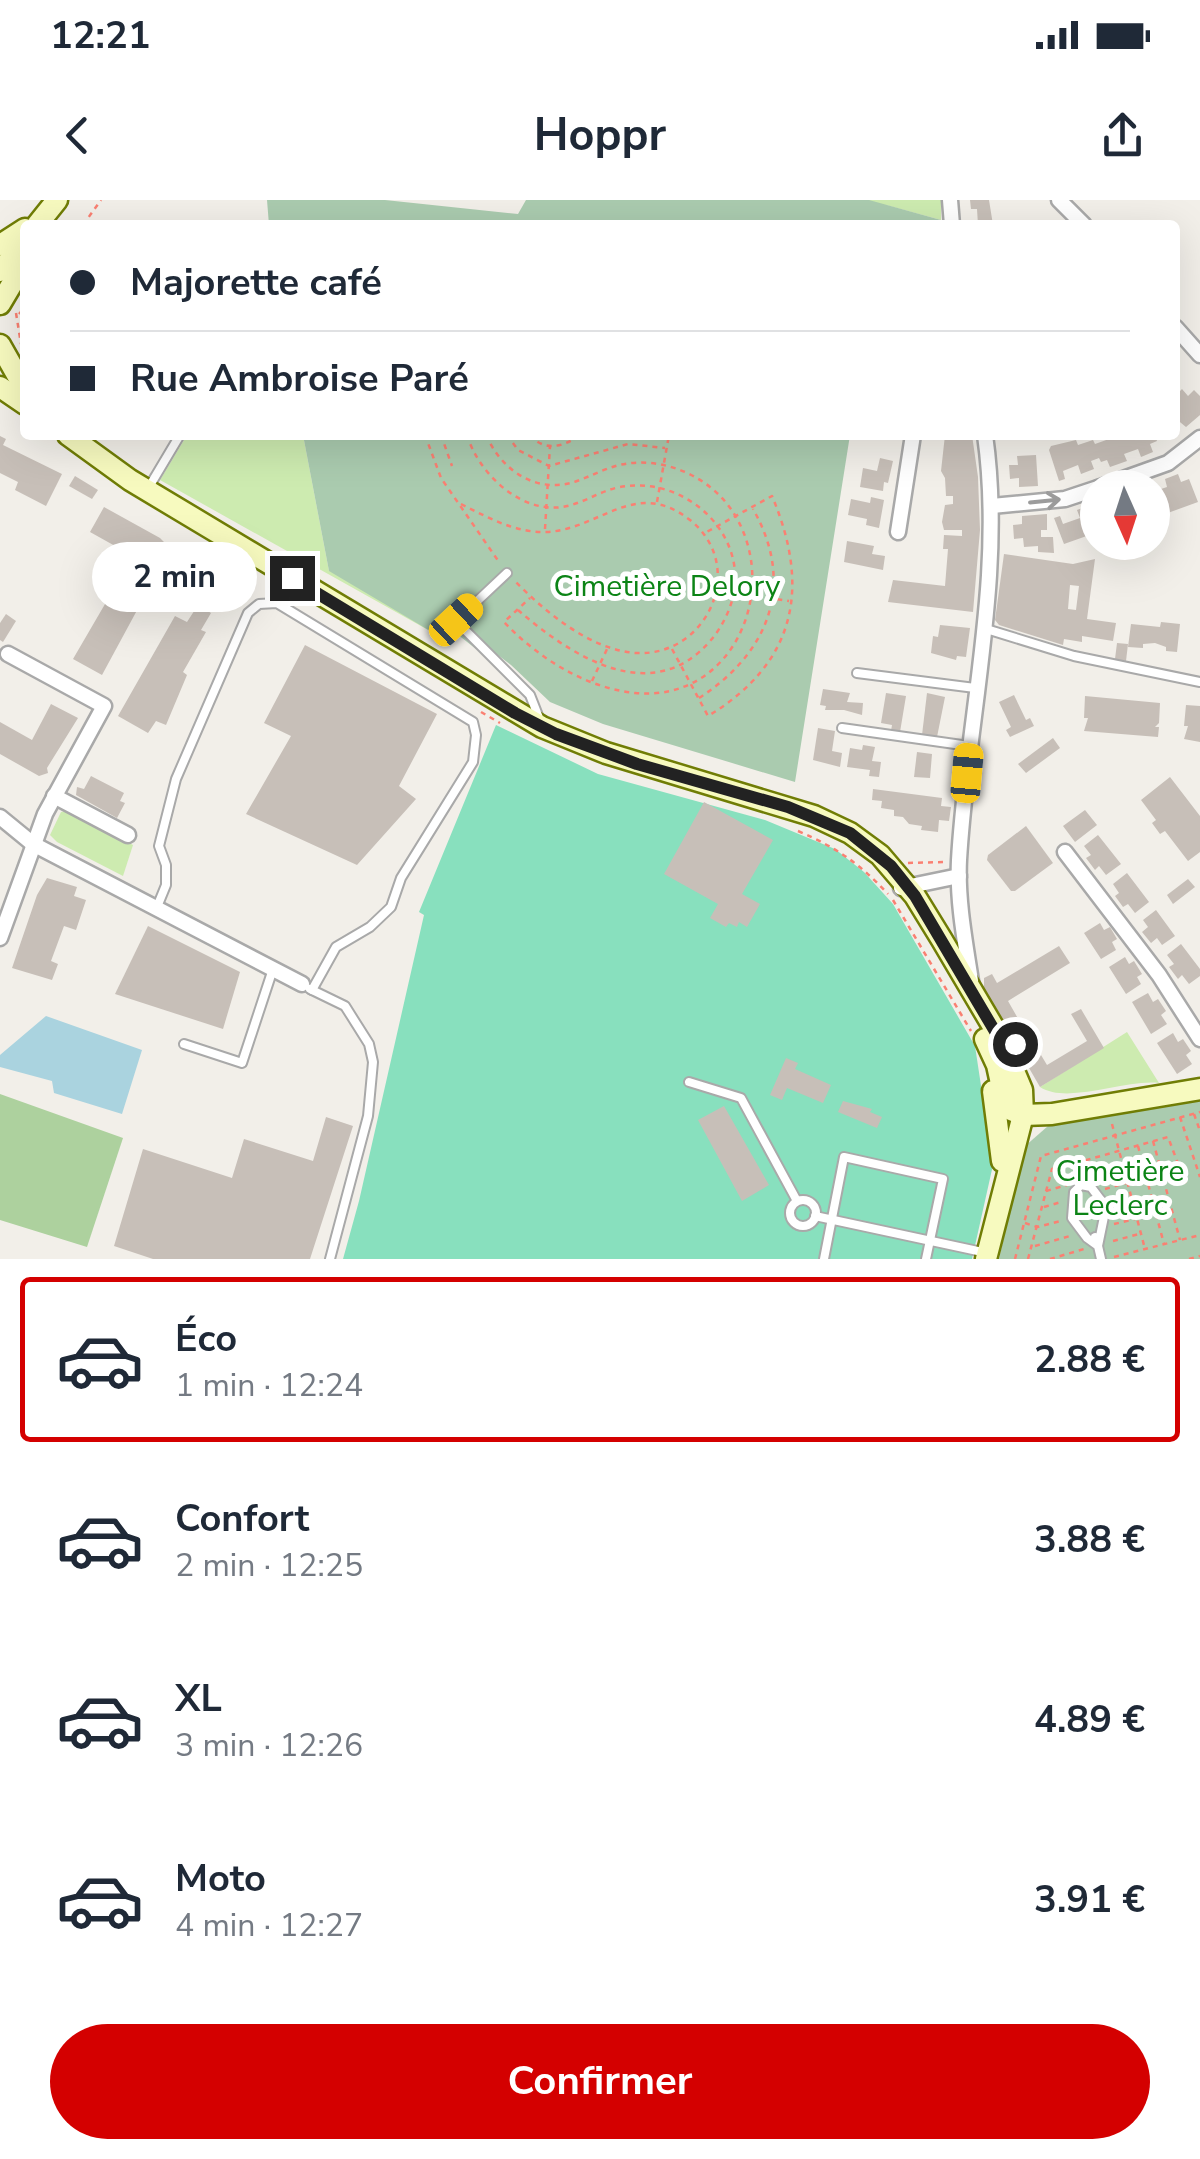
<!DOCTYPE html>
<html lang="fr">
<head>
<meta charset="utf-8">
<style>
  body { margin:0; font-family:"Nunito Sans",sans-serif; background:#f2f2f3; color:#1f2937; height:100vh; display:flex; flex-direction:column; font-size:38px; white-space:nowrap }
  * { box-sizing:border-box; margin:0 }
  p { font-size:32px; color:#747a83 }
  .icon { flex:none; width:55px; height:55px; fill:none; stroke:currentColor; stroke-width:2; stroke-linecap:round; stroke-linejoin:round }
  .map { position:relative; height:1059px; overflow:hidden }
  .panel { display:flex; flex-direction:column; background:#fff; flex:1 }
  .panel>* { flex:none }
  .top-card { position:absolute; left:20px; top:20px; width:1160px; height:220px; border-radius:10px; box-shadow:0 10px 40px #0002; display:grid; align-content:center; height:220px; padding:0 50px; background:#fff }
  .needle { width:65px; rotate:177deg }
  .fabs { position:absolute; left:1080px; top:270px; display:grid; gap:20px }
  .fabs a { display:grid; place-items:center; width:90px; height:90px; border-radius:50%; background:#fff; box-shadow:0 10px 40px #0002; font-size:50px }
  .end { position:absolute; width:45px; height:45px; margin:-22px; border:12px solid #222; background:#fff; box-shadow:0 0 0 5px #fff }
  .from { border-radius:50% }
  .bubble { position:absolute; height:70px; border-radius:35px; background:#fff; box-shadow:0 10px 40px #0002; font-size:32px; font-weight:700; line-height:70px; text-align:center }
  .car { position:absolute; width:30px; height:60px; margin:-30px -15px; border-radius:12px; box-shadow:0 0 8px 2px #0007; background:linear-gradient(#f5c518 24%,#345 0 40%,#f5c518 0 76%,#345 0 86%,#f5c518 0) }
  .top-card b { display:flex; align-items:center; gap:35px; height:95px; font-size:38px }
  .top-card b+b { border-top:2px solid #e0e1e3 }
  .top-card i { width:25px; height:25px; background:#1f2937 }
  ul { padding:18px 0 0; list-style:none }
  li { display:flex; align-items:center; gap:30px; height:165px; margin:0 20px 15px; padding:0 30px; border:5px solid transparent; border-radius:10px }
  li div { flex:1 }
  li b { display:block; font-size:38px }
  li em { font-style:normal; font-weight:700 }
  li.current { border-color:#d40000 }
  li>.icon { width:90px; height:90px; stroke-width:1.5 }
  .action { display:flex; gap:20px; margin-top:auto; padding:20px 50px }
  .action a { flex:1; height:115px; border-radius:60px; background:#d40000; color:#fff; font-size:40px; font-weight:700; line-height:115px; text-align:center }
  .status { display:flex; justify-content:space-between; align-items:center; height:70px; padding:0 50px; background:#fff; direction:ltr }
  .status svg { height:28px; fill:currentColor }
  header { display:flex; justify-content:space-between; align-items:center; height:130px; padding:0 50px; background:#fff; font-size:45px; font-weight:700 }
  .map>svg:first-child { display:block }
  .grass { fill:#cdebb0 }
  .forest { fill:#add19e }
  .cemetery { fill:#aacbaf }
  .pitch { fill:#88e0be }
  .water { fill:#aad3df }
  .building { fill:#c7bfb8; fill-rule:evenodd }
  .lines { fill:none; stroke-linecap:round; stroke-linejoin:round }
  .lane-casing { stroke:#a9a9a9; stroke-width:12 }
  .street-casing { stroke:#a9a9a9; stroke-width:19 }
  .secondary-casing { stroke:#707d05; stroke-width:25 }
  .path { stroke:#fa8072; stroke-width:2.5; stroke-dasharray:5 5; stroke-linecap:butt }
  .lane { stroke:#fff; stroke-width:8 }
  .street { stroke:#fff; stroke-width:14 }
  .secondary { stroke:#f7fabf; stroke-width:20 }
  .oneway { stroke:#9c9c9c }
  .route { stroke:#222; stroke-width:12 }
  .labels { text-anchor:middle; dominant-baseline:central; stroke-width:10; stroke-linejoin:round; paint-order:stroke }
  .park-label { font-size:30px; fill:#0c8416; stroke:#fff }
</style>
</head>
<body>
<div class="status"><b>12:21</b><svg viewBox="0 0 49 12"><path d="M0 12V9h3v3zM5 12V6h3v6zM10 12V3h3v9zM15 12V0h3v12zM26 1h20v11H26zM47 4h2v5h-2z"/></svg></div>
<header><svg class="icon" aria-label="back" viewBox="0 0 24 24"><path d="M15 5l-7 7 7 7"/></svg>Hoppr<svg class="icon" aria-label="share" viewBox="0 0 24 24"><path d="M12 15V3M7 8l5-5 5 5M5 13v7h14v-7"/></svg></header>
<div class="map">
<svg width="1200" height="1059" viewBox="0 0 1200 1059">
  <rect width="100%" height="100%" fill="#f2efe9"/>
  <g class="grass">
    <polygon points="751,0 941,0 941,20 886,5 747,25"/>
    <polygon points="187,235 303,235 329,371 499,374 437,435 160,280"/>
    <polygon points="67,611 133,645 123,676 57,642 50,635 61,612"/>
    <path d="M 1127,832 L 1159,883 C 1124,879 1068,905 1040,887 Z"/>
  </g>
  <polygon class="forest" points="0,894 123,938 87,1047 0,1020"/>
  <g class="cemetery">
    <polygon points="267,0 385,0 518,14 526,0 869,0 941,20 941,25 269,25"/>
    <polygon points="303,235 850,235 795,582 603,524 550,502 511,465 482,443 476,449 447,426 437,435 329,371"/>
    <polygon points="1200,901 1200,1059 999,1059 1024,947 1048,926"/>
  </g>
  <polygon class="pitch" points="496,525 598,574 765,620 835,649 864,672 893,704 975,846 993,965 972,1059 343,1059 359,1001 424,715 419,712"/>
  <polygon class="water" points="46,816 142,850 122,914 54,893 52,881 0,867 0,855"/>
  <g class="building">
    <polygon points="970,0 989,0 993,25 978,25 977,9 971,9"/>
    <polygon points="1182,189 1188,196 1194,190 1200,196 1200,215 1186,227 1175,218 1175,196"/>
    <polygon points="945,235 972,235 978,277 980,330 973,412 888,402 893,380 945,386 948,349 943,349 944,335 962,336 962,330 944,330 942,322 945,305 953,304 953,296 946,296 945,278 941,271"/>
    <polygon points="1107,235 1155,235 1157,241 1150,244 1153,252 1141,257 1138,249 1124,254 1127,261 1110,267 1107,260 1101,262 1099,258 1091,261 1094,269 1081,274 1078,265 1063,271 1065,279 1059,281 1049,250 1051,246 1076,240 1078,245 1093,240 1095,244 1109,239"/>
    <polygon points="0,236 6,239 3,245 62,274 46,306 15,290 18,282 0,273"/>
    <polygon points="1036,255 1038,286 1019,287 1019,278 1010,279 1009,265 1018,265 1017,256"/>
    <polygon points="880,258 893,261 888,283 884,282 883,291 860,287 863,268 877,271"/>
    <polygon points="1178,274 1181,282 1189,279 1198,302 1154,318 1152,292 1167,287 1165,279"/>
    <polygon points="75,276 98,290 92,299 69,286"/>
    <polygon points="871,297 884,300 879,328 866,325 867,319 848,315 851,299 870,303"/>
    <polygon points="1090,305 1093,313 1098,311 1098,332 1064,344 1054,318 1060,316 1063,324 1080,318 1077,310"/>
    <polygon points="104,307 160,338 167,345 168,353 102,475 73,459 133,356 90,332"/>
    <polygon points="1047,314 1047,330 1041,330 1041,337 1053,337 1054,353 1038,352 1038,346 1024,347 1023,338 1014,339 1013,325 1022,324 1022,316"/>
    <polygon points="847,341 874,346 872,354 885,356 883,370 844,362"/>
    <path d="M 1004,354 L 1073,364 L 1095,359 L 1087,419 L 1116,423 L 1113,441 L 1082,436 L 1082,442 L 1064,439 L 1063,445 L 999,425 L 995,420 ZM 1070,385 L 1079,386 L 1076,410 L 1068,409 Z"/>
    <polygon points="198,405 211,413 201,430 206,432 183,472 187,475 166,525 156,521 148,533 118,516 175,416 187,422"/>
    <polygon points="6,414 16,421 3,442 0,440 0,423"/>
    <polygon points="1161,422 1180,424 1177,452 1166,451 1166,447 1155,443 1143,444 1143,448 1128,447 1131,424 1160,427"/>
    <polygon points="940,425 970,428 966,457 957,456 956,460 931,453 933,436 938,437"/>
    <polygon points="1117,443 1128,444 1126,461 1115,459"/>
    <polygon points="305,445 437,514 399,586 416,599 357,665 246,614 291,536 264,523"/>
    <polygon points="823,489 850,493 847,502 863,503 862,515 844,510 825,510 826,506 820,505"/>
    <polygon points="886,493 906,496 900,532 891,531 892,525 881,523"/>
    <polygon points="927,493 945,497 937,537 922,535"/>
    <polygon points="1014,495 1026,520 1030,518 1034,526 1010,537 1006,530 1011,527 999,502"/>
    <polygon points="1085,496 1160,503 1159,523 1155,527 1159,527 1158,537 1084,531 1088,518 1084,518"/>
    <polygon points="51,504 78,518 47,568 48,573 39,576 0,554 0,522 32,540"/>
    <polygon points="1186,505 1200,506 1200,542 1184,539 1188,526 1184,526"/>
    <polygon points="818,528 835,531 832,551 842,553 840,567 813,560"/>
    <polygon points="1053,538 1060,548 1026,573 1018,564"/>
    <polygon points="863,545 875,547 872,561 881,562 879,577 869,576 870,570 847,567 850,548 862,550"/>
    <polygon points="917,552 932,554 930,578 914,577"/>
    <polygon points="91,576 124,593 120,601 125,603 117,618 76,595 77,587 84,589"/>
    <polygon points="1170,577 1200,616 1200,652 1188,661 1165,631 1160,634 1152,623 1156,620 1141,600"/>
    <polygon points="873,589 942,598 941,606 951,607 949,621 939,620 938,632 921,630 922,626 909,624 903,617 894,616 894,610 881,608 882,601 872,600"/>
    <polygon points="704,602 773,640 742,694 760,704 747,727 739,722 737,727 729,723 726,727 710,718 718,704 664,674"/>
    <polygon points="1085,610 1097,625 1075,642 1063,626"/>
    <polygon points="1026,626 1053,663 1015,691 1011,691 987,660 988,655"/>
    <polygon points="1098,635 1121,664 1106,675 1099,666 1095,670 1086,658 1091,655 1084,646"/>
    <polygon points="1127,673 1149,702 1135,713 1128,704 1123,707 1115,696 1119,693 1113,684"/>
    <polygon points="47,678 77,687 74,696 86,700 76,730 64,726 51,761 58,764 52,780 12,768 37,695"/>
    <polygon points="1188,679 1195,687 1173,704 1167,695"/>
    <polygon points="1156,710 1175,736 1162,745 1157,738 1151,743 1142,732 1148,727 1143,720"/>
    <polygon points="1100,723 1104,730 1110,727 1117,739 1112,742 1116,750 1101,759 1084,733"/>
    <polygon points="148,726 240,772 223,829 115,794"/>
    <polygon points="1181,744 1200,769 1200,776 1189,784 1182,775 1178,779 1169,767 1174,764 1167,755"/>
    <polygon points="1059,746 1070,763 1008,801 1024,829 1022,834 1027,842 1032,840 1047,865 1087,841 1071,814 1081,809 1104,848 1040,887 984,790 984,778 992,774 997,783"/>
    <polygon points="1125,757 1129,764 1134,761 1142,774 1137,777 1141,784 1126,794 1109,767"/>
    <polygon points="1148,793 1153,802 1158,799 1166,811 1161,815 1167,824 1151,834 1132,802"/>
    <polygon points="1173,833 1178,842 1183,839 1191,851 1186,855 1192,864 1177,874 1157,843"/>
    <polygon points="786,858 798,863 795,869 831,885 823,903 787,888 782,900 770,895"/>
    <polygon points="843,901 872,909 870,912 882,917 877,928 838,912"/>
    <polygon points="724,906 769,985 742,1001 698,920"/>
    <polygon points="326,917 353,926 310,1059 153,1059 114,1046 143,949 232,978 244,939 313,961"/>
  </g>
  <g class="lines">
    <defs>
      <g id="lane">
        <polyline points="149,287 180,235"/>
        <polyline points="507,373 456,421 530,495 541,523"/>
        <polyline points="983,428 1074,456 1200,482"/>
        <polyline points="857,473 975,488"/>
        <polyline points="842,528 969,546"/>
        <polyline points="157,707 166,685 166,665 159,646 176,579 248,413 259,404 277,403 473,522 476,535 473,562 401,678 391,707 370,727 336,747 312,790"/>
        <polyline points="310,789 345,806 369,844 373,862 368,916 330,1059"/>
        <polyline points="184,844 242,863 273,769"/>
        <polyline points="689,882 741,898 797,1001"/>
        <circle cx="803" cy="1013" r="13"/>
        <polyline points="815,1016 987,1053"/>
        <polyline points="1095,1037 1098,1046 1087,1038 1072,1018 1074,992 1081,985 1091,987 1106,1007 1098,1046 1101,1059"/>
        <polyline points="824,1059 844,957 943,979 926,1059"/>
      </g>
      <g id="street">
        <polyline points="950,0 952,25"/>
        <polyline points="1059,0 1084,25"/>
        <polyline points="1175,127 1200,155"/>
        <polyline points="1098,288 1168,263 1200,238"/>
        <polyline points="992,306 1065,299 1098,288"/>
        <polyline points="898,332 913,235"/>
        <polyline points="54,596 128,635"/>
        <polyline points="0,617 33,644 302,784"/>
        <polyline points="1065,652 1159,775 1200,839"/>
        <polyline points="901,688 959,676"/>
        <polyline points="0,738 45,614 104,506 8,454"/>
        <path d="M 971,781 C 965,742 957,700 959,660 C 967,519 1005,376 985,235"/>
      </g>
      <g id="secondary">
        <polyline points="37,25 57,0"/>
        <polyline points="0,45 25,29"/>
        <polyline points="0,71 25,42"/>
        <polyline points="0,104 25,62"/>
        <polyline points="0,145 25,189"/>
        <polyline points="0,187 25,204"/>
        <polyline points="68,235 130,280 542,527 606,553 814,616 850,633 880,655 915,696 942,740 1001,840 1022,890 1023,915 986,1059"/>
        <polyline points="985,839 997,865 1005,902 1011,910 1023,915 1052,914 1200,889"/>
        <polyline points="993,891 1002,961"/>
      </g>
    </defs>
    <use href="#lane" class="lane-casing"/>
    <use href="#street" class="street-casing"/>
    <use href="#secondary" class="secondary-casing"/>
    <g class="path">
      <polyline points="83,25 101,0"/>
      <polyline points="16,113 21,144"/>
      <polyline points="19,114 25,107"/>
      <polyline points="425,235 441,278 499,362"/>
      <polyline points="441,235 452,266"/>
      <path d="M 467,235 C 478,272 519,313 562,307 C 583,304 599,291 620,287 C 679,276 740,324 735,386 C 733,405 723,426 711,440 C 652,509 571,456 518,410"/>
      <path d="M 486,235 C 502,271 537,295 577,281 C 591,276 604,269 619,265 C 659,256 703,273 728,305 C 785,380 737,503 635,493 C 585,488 537,457 504,422 L 530,398"/>
      <polyline points="507,235 518,250 549,266 628,244 665,248"/>
      <path d="M 530,235 C 544,252 564,247 580,235"/>
      <polyline points="657,302 669,235"/>
      <path d="M 461,304 C 489,318 515,333 547,332 C 601,329 635,277 690,320 C 748,366 708,457 636,453 C 590,450 544,411 514,380"/>
      <polyline points="545,329 550,246"/>
      <polyline points="718,390 789,401"/>
      <path d="M 672,449 L 708,516 C 796,463 811,388 772,296 L 703,334"/>
      <polyline points="592,481 608,447"/>
      <path d="M 699,498 C 769,453 796,384 753,309"/>
      <polyline points="481,512 500,523"/>
      <path d="M 798,631 C 837,648 859,663 888,694"/>
      <polyline points="908,663 945,662"/>
      <polyline points="893,700 971,831"/>
      <polyline points="1194,914 1200,931"/>
      <polyline points="1180,917 1200,977"/>
      <polyline points="1112,924 1145,1049"/>
      <polyline points="1153,941 1180,1040"/>
      <polyline points="1138,946 1164,1044"/>
      <polyline points="1076,963 1168,937 1186,985"/>
      <polyline points="1096,975 1122,968"/>
      <polyline points="1105,989 1126,983"/>
      <polyline points="1046,991 1067,985"/>
      <polyline points="1044,1007 1061,1002"/>
      <polyline points="1025,1023 1037,1027 1061,1021"/>
      <polyline points="1114,1024 1135,1019"/>
      <polyline points="1113,1041 1139,1034"/>
      <polyline points="1035,1046 1070,1036"/>
      <polyline points="1114,1057 1200,1035"/>
      <polyline points="1015,1059 1041,956 1200,912"/>
      <polyline points="1028,1059 1052,969 1076,963 1078,974"/>
      <polyline points="1050,1059 1084,1049"/>
      <polyline points="1189,1059 1200,1056"/>
    </g>
    <use href="#lane" class="lane"/>
    <use href="#street" class="street"/>
    <use href="#secondary" class="secondary"/>
  </g>
  <defs><path id="oneway-shaft" d="M-6 0H5M1.5-3L5.5 0L1.5 3" fill="none" stroke-width="1.6" stroke-linecap="round" stroke-linejoin="round" transform="scale(2.5)"/></defs>
  <use class="oneway" href="#oneway-shaft" transform="translate(1045 301) rotate(-6)"/>
  <g class="lines">
    <polyline class="route" points="292,378 515,513 556,534 637,564 788,607 850,633 891,666 915,696 1006,850 1015,844"/>
  </g>
  <g class="labels">
    <g class="park-label">
      <text x="667" y="386">Cimetière Delory</text>
      <text x="1120" y="971">Cimetière<tspan x="1120" dy="34">Leclerc</tspan></text>
    </g>
  </g>
</svg>
<div class="fabs">
<a><svg class="needle" viewBox="-14 -14 28 28"><path d="M0-13l5 13h-10z" fill="#e53935"/><path d="M0 13l5-13h-10z" fill="#747a83"/></svg></a>
</div>
<i class="end from" style="left:1015px;top:844px"></i>
<i class="end" style="left:292px;top:378px"></i>
<div class="bubble" style="left:92px;top:342px;width:165px">2 min</div>
<i class="car" style="left:456px;top:420px;rotate:47deg"></i>
<i class="car" style="left:967px;top:573px;rotate:5deg"></i>
<div class="top-card">
<b><i class="from"></i>Majorette café</b>
<b><i></i>Rue Ambroise Paré</b>
</div>
</div>
<section class="panel">
<ul>
<li class="current"><svg class="icon" aria-label="car" viewBox="0 0 24 24"><path d="M5 17H2v-5l4-1 3-4h7l3 4 3 1v5h-3M9 17h6M6 11h13"/><circle cx="7" cy="17" r="2"/><circle cx="17" cy="17" r="2"/></svg><div><b>Éco</b><p>1 min · 12:24</p></div><em>2.88 €</em></li>
<li><svg class="icon" aria-label="car" viewBox="0 0 24 24"><path d="M5 17H2v-5l4-1 3-4h7l3 4 3 1v5h-3M9 17h6M6 11h13"/><circle cx="7" cy="17" r="2"/><circle cx="17" cy="17" r="2"/></svg><div><b>Confort</b><p>2 min · 12:25</p></div><em>3.88 €</em></li>
<li><svg class="icon" aria-label="car" viewBox="0 0 24 24"><path d="M5 17H2v-5l4-1 3-4h7l3 4 3 1v5h-3M9 17h6M6 11h13"/><circle cx="7" cy="17" r="2"/><circle cx="17" cy="17" r="2"/></svg><div><b>XL</b><p>3 min · 12:26</p></div><em>4.89 €</em></li>
<li><svg class="icon" aria-label="car" viewBox="0 0 24 24"><path d="M5 17H2v-5l4-1 3-4h7l3 4 3 1v5h-3M9 17h6M6 11h13"/><circle cx="7" cy="17" r="2"/><circle cx="17" cy="17" r="2"/></svg><div><b>Moto</b><p>4 min · 12:27</p></div><em>3.91 €</em></li>
</ul>
<div class="action"><a>Confirmer</a></div>
</section>
</body>
</html>
